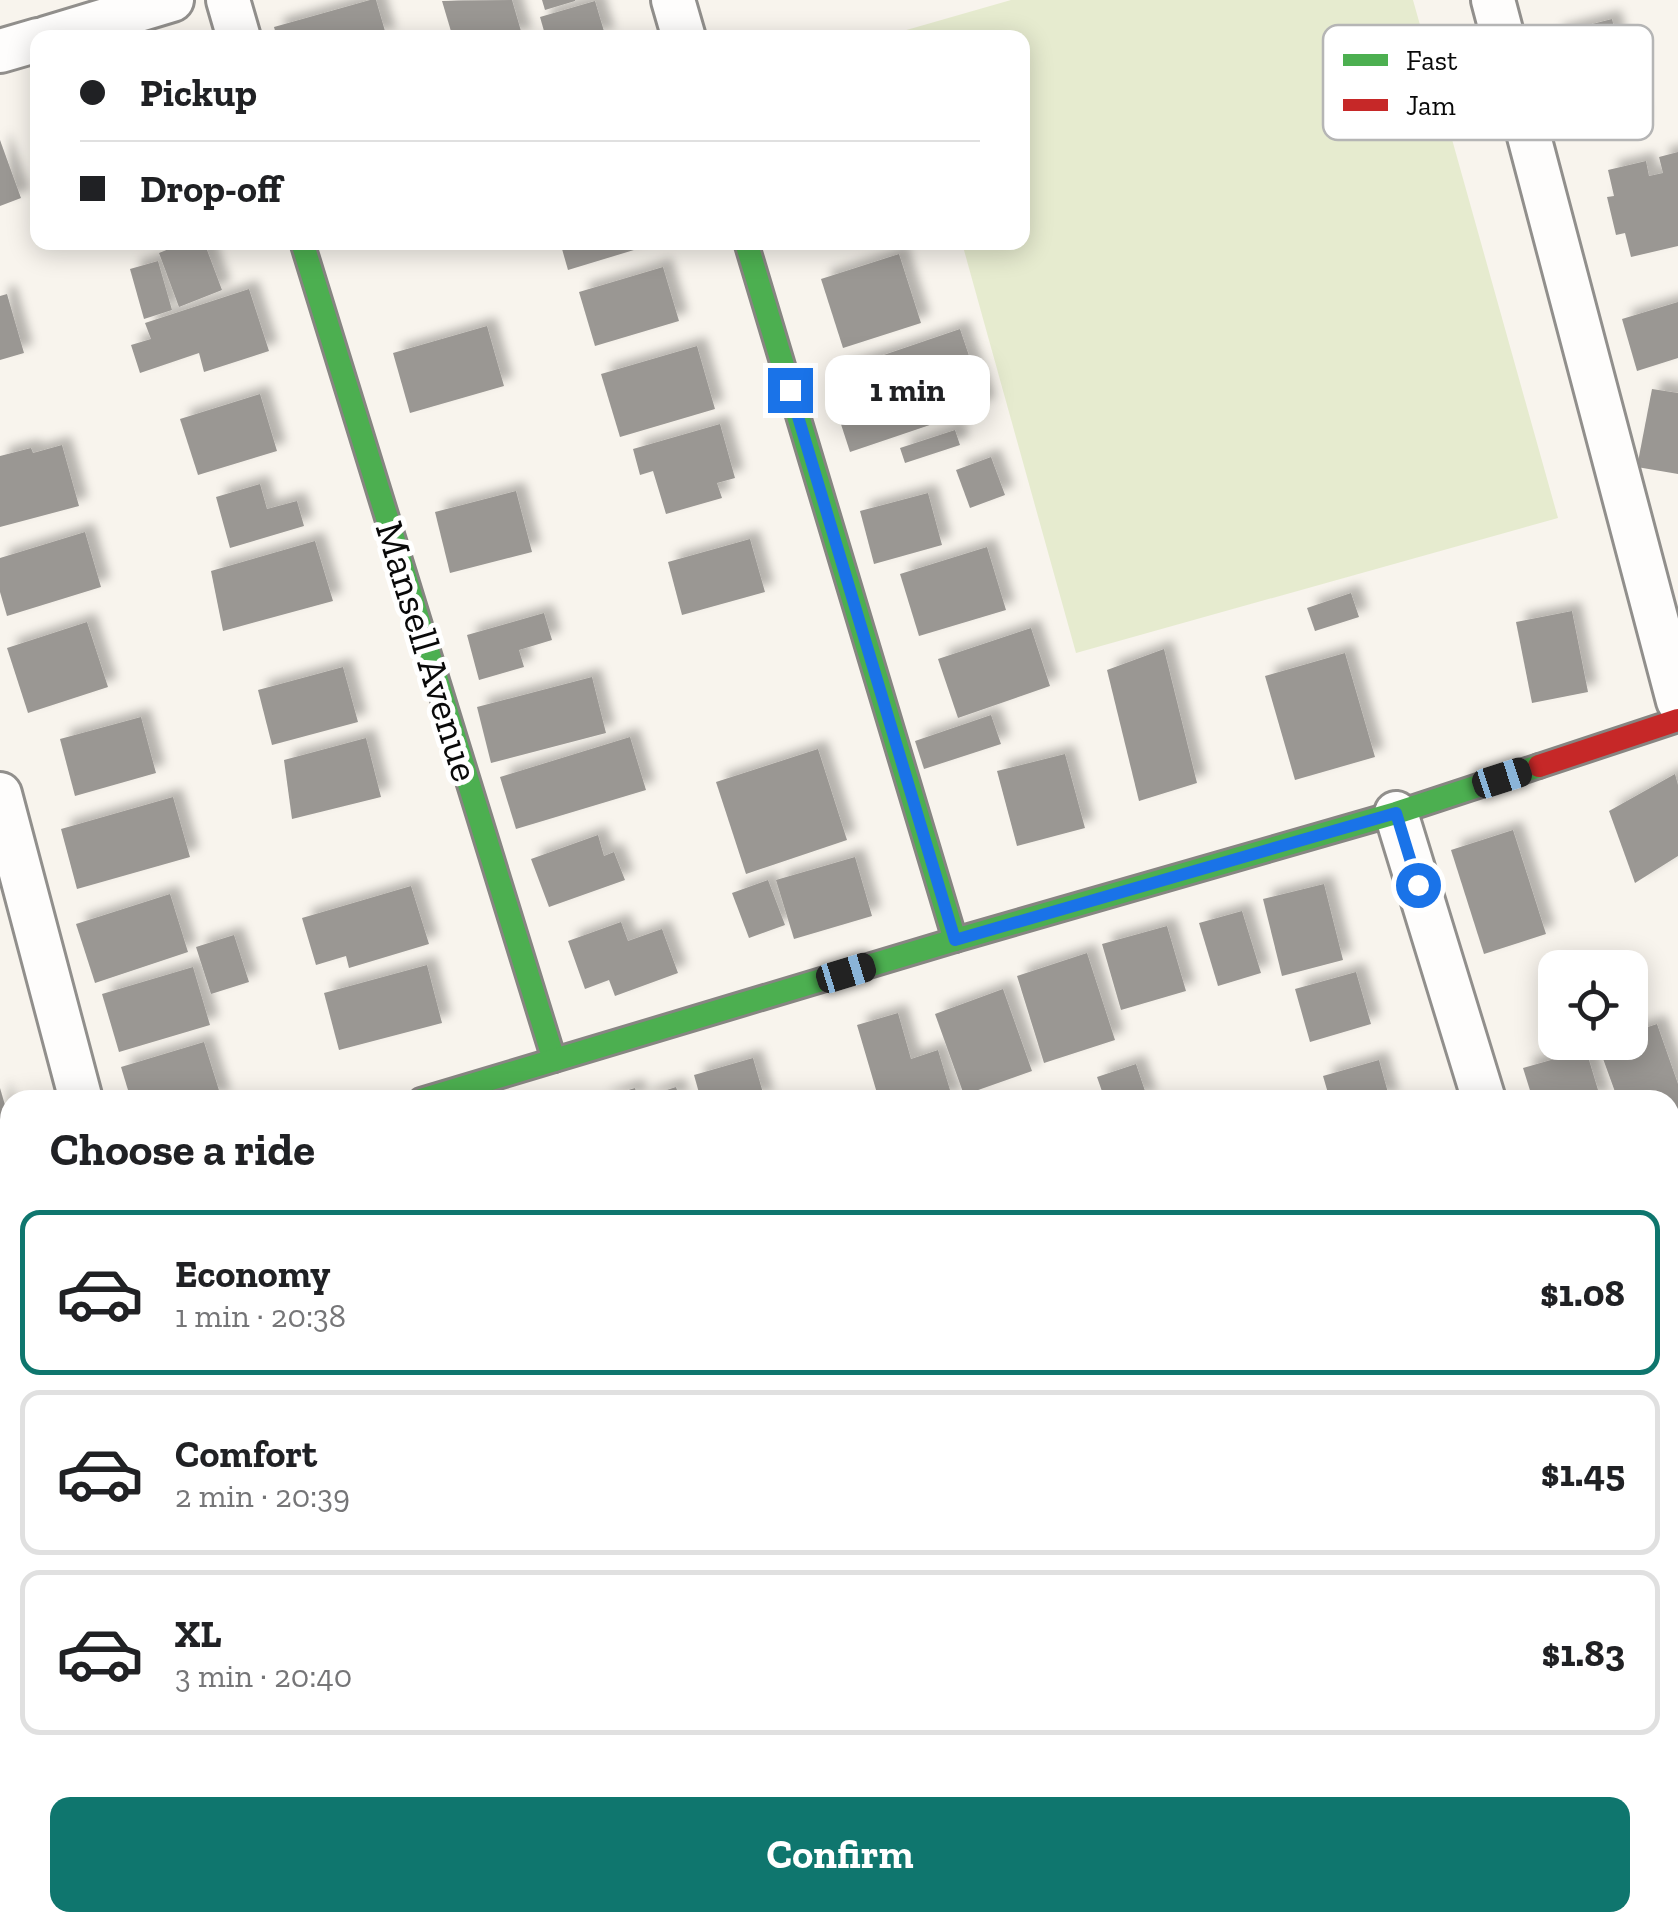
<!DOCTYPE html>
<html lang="en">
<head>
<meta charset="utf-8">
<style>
  body { margin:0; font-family:"Zilla Slab",serif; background:#f6f6f6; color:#202124; height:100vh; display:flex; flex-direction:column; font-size:38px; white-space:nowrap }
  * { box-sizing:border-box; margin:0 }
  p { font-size:32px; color:#757577 }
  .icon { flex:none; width:55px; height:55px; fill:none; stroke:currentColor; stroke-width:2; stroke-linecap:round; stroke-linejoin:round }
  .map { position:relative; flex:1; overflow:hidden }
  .details { position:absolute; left:0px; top:1090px; width:1680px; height:842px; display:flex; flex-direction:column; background:#fff; border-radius:30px 30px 0 0; box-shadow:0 5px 25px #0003 }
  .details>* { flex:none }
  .guide { position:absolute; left:30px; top:30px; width:1000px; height:220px; border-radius:20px; box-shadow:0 5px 25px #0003; display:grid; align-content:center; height:220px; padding:0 50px; background:#fff }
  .fabs { position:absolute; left:1538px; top:950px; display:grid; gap:20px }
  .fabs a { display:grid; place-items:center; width:110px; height:110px; border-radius:20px; background:#fff; box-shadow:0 5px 25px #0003; font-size:50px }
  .end { position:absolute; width:45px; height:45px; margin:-22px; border:12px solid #1a73e8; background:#fff; box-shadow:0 0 0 5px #fff }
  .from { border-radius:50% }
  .bubble { position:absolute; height:70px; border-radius:20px; background:#fff; box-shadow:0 5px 25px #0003; font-size:32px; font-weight:700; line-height:70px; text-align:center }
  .car { position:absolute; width:30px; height:60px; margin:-30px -15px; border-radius:12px; box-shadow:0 0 8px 2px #0007; background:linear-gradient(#222 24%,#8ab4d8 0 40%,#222 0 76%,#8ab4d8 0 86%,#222 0) }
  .guide b { display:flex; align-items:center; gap:35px; height:95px; font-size:38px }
  .guide b+b { border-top:2px solid #e0e0e0 }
  .guide i { width:25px; height:25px; background:#202124 }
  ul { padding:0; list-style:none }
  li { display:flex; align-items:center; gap:30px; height:165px; margin:0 20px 15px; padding:0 30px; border:5px solid #e0e0e0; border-radius:20px }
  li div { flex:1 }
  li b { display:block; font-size:38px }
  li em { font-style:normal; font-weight:700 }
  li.selected { border-color:#0f766e }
  li>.icon { width:90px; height:90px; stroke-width:1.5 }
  h2 { padding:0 50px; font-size:45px; line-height:120px }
  .button { display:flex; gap:20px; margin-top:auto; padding:20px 50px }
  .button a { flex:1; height:115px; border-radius:20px; background:#0f766e; color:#fff; font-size:40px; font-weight:700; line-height:115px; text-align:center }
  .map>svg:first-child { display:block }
  .green { fill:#e6ebcf }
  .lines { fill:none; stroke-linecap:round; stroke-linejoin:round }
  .stream { stroke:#c6eaef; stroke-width:10 }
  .building { fill:#9a9793; filter:url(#shadow) }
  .lane-casing { stroke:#918f8c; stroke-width:25 }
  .street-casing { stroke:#918f8c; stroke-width:48 }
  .fast-casing { stroke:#878582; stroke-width:28 }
  .jam-casing { stroke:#878582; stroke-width:28 }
  .lane { stroke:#fefdfc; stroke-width:20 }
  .street { stroke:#fefdfc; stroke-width:42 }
  .fast { stroke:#4caf50; stroke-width:22 }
  .jam { stroke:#c62828; stroke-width:22 }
  .route { stroke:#1a73e8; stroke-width:12 }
  .labels { text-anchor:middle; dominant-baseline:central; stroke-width:10; stroke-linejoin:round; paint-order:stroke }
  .street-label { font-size:40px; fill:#090909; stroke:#fff }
  .key { fill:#fff; stroke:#b5b5b5; stroke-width:2.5 }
  .key-label { font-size:28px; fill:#090909 }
</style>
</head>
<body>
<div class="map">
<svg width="1678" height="1932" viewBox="0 0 1678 1932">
  <defs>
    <filter id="shadow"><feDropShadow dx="9" dy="-9" stdDeviation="5" flood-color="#0004"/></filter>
  </defs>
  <rect width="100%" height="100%" fill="#f8f4ed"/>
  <polygon class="green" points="1011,0 1413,0 1558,518 1076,653 962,243 1022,242 1022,38 905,37 903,31"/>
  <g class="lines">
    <g class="stream">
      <polyline points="1670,1359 1678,1356"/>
      <polyline points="0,1864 10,1861"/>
    </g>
  </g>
  <g class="building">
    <polygon points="370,0 376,0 387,38 277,38 274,27"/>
    <polygon points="512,0 523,38 453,38 442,1"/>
    <polygon points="542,0 575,0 575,1 545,10"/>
    <polygon points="595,1 606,38 546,38 540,17"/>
    <polygon points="1612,19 1639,124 1580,139 1553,34"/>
    <polygon points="0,140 21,198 0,206"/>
    <polygon points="1678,152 1678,246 1631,257 1625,233 1616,235 1607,197 1614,196 1608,170 1646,161 1649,176 1663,173 1659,157"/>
    <polygon points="186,242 204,242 222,290 179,307 159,253"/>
    <polygon points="560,242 657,242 657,243 568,270"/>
    <polygon points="899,254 921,323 843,348 821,279"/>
    <polygon points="158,261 172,310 144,319 130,269"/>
    <polygon points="663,267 679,321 595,346 579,292"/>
    <polygon points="249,289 269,351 204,372 199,353 140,373 131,345 151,339 145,323"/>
    <polygon points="7,294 24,353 0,360 0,296"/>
    <polygon points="1678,302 1678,358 1637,371 1622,319"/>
    <polygon points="487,326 504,386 410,413 393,353"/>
    <polygon points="960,329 986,406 850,452 825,375"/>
    <polygon points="697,346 715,409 620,437 601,374"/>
    <polygon points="1652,389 1678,393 1678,474 1637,467"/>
    <polygon points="260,394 277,451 198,475 180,419"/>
    <polygon points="720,424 735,478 717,483 722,498 666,514 653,471 640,475 633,449"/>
    <polygon points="955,430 960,445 905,463 900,448"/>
    <polygon points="62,445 79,506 0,527 0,456 31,448 33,453"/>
    <polygon points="991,457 1005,495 970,508 956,470"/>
    <polygon points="260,484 267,509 297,501 304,526 230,548 216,497"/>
    <polygon points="516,491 532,552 450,573 435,512"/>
    <polygon points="928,493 942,545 874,564 860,511"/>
    <polygon points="85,532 101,587 7,616 0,592 0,558"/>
    <polygon points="750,539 765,592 682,615 668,562"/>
    <polygon points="315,541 333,601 223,631 211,571"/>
    <polygon points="987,547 1006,610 919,636 900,574"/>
    <polygon points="1351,593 1359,617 1315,631 1307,608"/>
    <polygon points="1572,611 1588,692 1532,703 1516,622"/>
    <polygon points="544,613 552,640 519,650 524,667 479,680 467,635"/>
    <polygon points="87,622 108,687 28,713 7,648"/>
    <polygon points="1031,628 1050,686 958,718 938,659"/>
    <polygon points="1164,649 1197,783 1139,801 1107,670"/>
    <polygon points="1345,653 1375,757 1295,780 1265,676"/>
    <polygon points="343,667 358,722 272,745 258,690"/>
    <polygon points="592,677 606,733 491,763 477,707"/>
    <polygon points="991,715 1001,744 924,769 915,741"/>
    <polygon points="141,717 156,773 75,796 60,739"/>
    <polygon points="630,737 646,790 516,829 500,777"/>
    <polygon points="366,738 381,797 292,819 284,760"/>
    <polygon points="818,749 847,840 746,874 716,782"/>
    <polygon points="1065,754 1085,828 1017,846 997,771"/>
    <polygon points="1675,774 1678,785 1678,856 1635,883 1609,811"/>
    <polygon points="173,797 190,857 77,889 61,829"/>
    <polygon points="1513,830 1546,934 1484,954 1451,850"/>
    <polygon points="598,835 604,856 614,852 625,880 549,907 531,859"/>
    <polygon points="855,857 872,916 794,939 776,880"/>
    <polygon points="768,880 785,925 749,938 732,893"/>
    <polygon points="1324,884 1343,960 1282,976 1263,899"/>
    <polygon points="411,886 429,944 349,968 346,956 316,965 302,918"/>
    <polygon points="170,894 188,952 95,983 76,924"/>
    <polygon points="1242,911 1261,973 1218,986 1199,923"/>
    <polygon points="621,922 628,941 662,929 678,973 615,996 609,980 585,989 568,941"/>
    <polygon points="1167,926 1186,991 1121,1010 1102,944"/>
    <polygon points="234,935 249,982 211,994 196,947"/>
    <polygon points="1087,953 1115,1040 1044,1063 1017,976"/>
    <polygon points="427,965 442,1023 339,1050 324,993"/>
    <polygon points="193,967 210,1025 119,1052 102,994"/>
    <polygon points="1356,972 1371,1024 1310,1042 1295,989"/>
    <polygon points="1003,989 1032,1071 964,1095 935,1014"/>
    <polygon points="898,1013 911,1059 938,1050 953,1100 879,1100 857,1025"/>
    <polygon points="1657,1024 1678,1084 1678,1144 1670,1147 1670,1100 1618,1100 1598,1045 1604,1042 1630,1042 1630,1033"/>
    <polygon points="204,1042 222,1100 131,1100 121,1067"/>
    <polygon points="1586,1050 1601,1100 1533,1100 1523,1068"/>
    <polygon points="753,1058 765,1100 701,1100 694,1075"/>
    <polygon points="1379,1060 1390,1100 1330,1100 1323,1076"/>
    <polygon points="1136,1064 1148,1100 1105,1100 1097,1077"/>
    <polygon points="676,1087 680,1100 639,1100 639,1099"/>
    <polygon points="0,1088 10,1122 10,1131 0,1134"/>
    <polygon points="635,1088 638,1100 600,1100 600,1099"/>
    <polygon points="10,1145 10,1211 0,1213 0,1148"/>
    <polygon points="6,1229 10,1243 10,1287 0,1290 0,1230"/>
    <polygon points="10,1317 10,1378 0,1381 0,1320"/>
    <polygon points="1678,1509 1678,1646 1670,1648 1670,1511"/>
    <polygon points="10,1560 10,1614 0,1617 0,1563"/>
    <polygon points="1117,1922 1145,1922 1148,1932 1089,1932"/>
    <polygon points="1251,1922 1302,1922 1305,1932 1250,1932 1247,1924"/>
  </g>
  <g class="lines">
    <defs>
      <g id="lane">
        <polyline points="634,1922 637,1932"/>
        <polyline points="665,1932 696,1922"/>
      </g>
      <g id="street">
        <polyline points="228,0 239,38"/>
        <polyline points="673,0 684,38"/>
        <polyline points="1493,0 1678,701"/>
        <polyline points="46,38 172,0"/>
        <polyline points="0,51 38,40"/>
        <polyline points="0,794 81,1100"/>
        <polyline points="1396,813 1484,1100"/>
        <polyline points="1670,1192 1678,1189"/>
        <polyline points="1670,1452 1678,1449"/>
        <polyline points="0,1683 10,1679"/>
        <polyline points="1670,1894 1678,1892"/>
        <polyline points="278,1922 281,1932"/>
        <polyline points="1012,1922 1015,1932"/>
        <polyline points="50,1932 82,1922"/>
        <polyline points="1542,1932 1575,1922"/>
      </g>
      <g id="fast">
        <polyline points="302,242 554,1060"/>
        <polyline points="746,242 955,940"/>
        <polyline points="421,1100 955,940 1396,813 1539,766"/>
      </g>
      <polyline id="jam" points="1539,766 1678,720"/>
    </defs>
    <use href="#lane" class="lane-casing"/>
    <use href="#street" class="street-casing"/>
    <use href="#fast" class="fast-casing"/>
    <use href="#jam" class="jam-casing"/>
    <use href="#lane" class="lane"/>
    <use href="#street" class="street"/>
    <use href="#fast" class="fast"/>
    <use href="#jam" class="jam"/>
  </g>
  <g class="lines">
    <polyline class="route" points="790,390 955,940 1396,813 1418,885"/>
  </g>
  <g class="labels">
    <g class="street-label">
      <text transform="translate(428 651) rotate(73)">Mansell Avenue</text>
    </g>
  </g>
  <rect x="1323" y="25" width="330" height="115" rx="15" class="key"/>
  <rect x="1343" y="54" width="45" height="12" fill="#4caf50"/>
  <rect x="1343" y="99" width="45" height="12" fill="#c62828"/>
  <g class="key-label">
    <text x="1406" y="70">Fast</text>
    <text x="1406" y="115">Jam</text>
  </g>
</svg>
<div class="fabs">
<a><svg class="icon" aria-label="locate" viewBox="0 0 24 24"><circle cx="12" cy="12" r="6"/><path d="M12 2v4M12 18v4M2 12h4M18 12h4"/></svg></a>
</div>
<i class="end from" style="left:1418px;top:885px"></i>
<i class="end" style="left:790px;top:390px"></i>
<div class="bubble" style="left:825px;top:355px;width:165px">1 min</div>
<i class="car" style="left:1502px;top:778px;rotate:72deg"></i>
<i class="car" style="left:846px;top:973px;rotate:73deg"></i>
<div class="guide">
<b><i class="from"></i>Pickup</b>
<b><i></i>Drop-off</b>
</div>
<section class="details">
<h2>Choose a ride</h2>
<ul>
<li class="selected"><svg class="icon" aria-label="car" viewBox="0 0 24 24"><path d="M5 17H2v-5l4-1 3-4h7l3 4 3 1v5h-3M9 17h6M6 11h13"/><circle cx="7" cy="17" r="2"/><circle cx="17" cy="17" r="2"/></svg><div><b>Economy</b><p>1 min · 20:38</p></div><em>$1.08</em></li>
<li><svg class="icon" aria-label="car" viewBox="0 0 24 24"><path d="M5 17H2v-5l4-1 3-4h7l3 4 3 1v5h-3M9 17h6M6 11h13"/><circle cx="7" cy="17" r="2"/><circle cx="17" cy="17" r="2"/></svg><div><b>Comfort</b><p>2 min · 20:39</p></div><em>$1.45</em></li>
<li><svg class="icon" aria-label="car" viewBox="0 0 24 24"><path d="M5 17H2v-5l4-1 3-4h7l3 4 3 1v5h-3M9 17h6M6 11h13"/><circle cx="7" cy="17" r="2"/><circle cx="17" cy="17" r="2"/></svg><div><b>XL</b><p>3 min · 20:40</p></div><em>$1.83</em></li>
</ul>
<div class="button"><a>Confirm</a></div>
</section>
</div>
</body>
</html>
